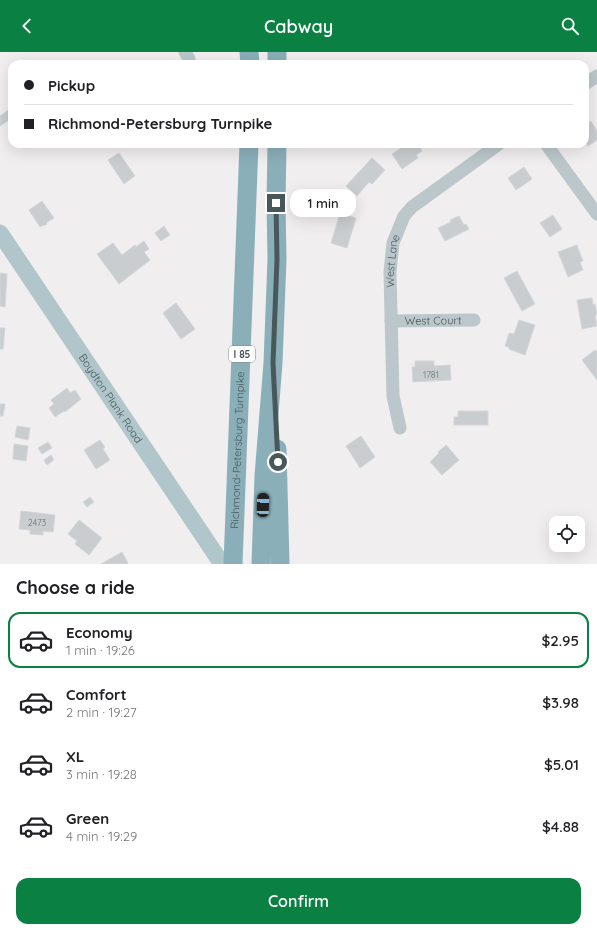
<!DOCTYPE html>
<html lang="en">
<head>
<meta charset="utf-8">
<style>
  body { margin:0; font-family:Quicksand,sans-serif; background:#f6f6f6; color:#202124; height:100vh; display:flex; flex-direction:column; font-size:15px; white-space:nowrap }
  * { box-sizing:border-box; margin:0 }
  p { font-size:13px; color:#757577 }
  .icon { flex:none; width:22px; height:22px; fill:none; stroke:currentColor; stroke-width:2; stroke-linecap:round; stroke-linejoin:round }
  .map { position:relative; height:512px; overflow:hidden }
  .side { display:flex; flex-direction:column; background:#fff; flex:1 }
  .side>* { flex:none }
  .guide { position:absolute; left:8px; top:8px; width:581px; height:88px; border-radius:12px; box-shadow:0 4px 16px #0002; display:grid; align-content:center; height:88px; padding:0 16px; background:#fff }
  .buttons { position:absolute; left:549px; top:464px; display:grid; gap:8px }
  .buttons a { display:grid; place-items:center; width:36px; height:36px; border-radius:8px; background:#fff; box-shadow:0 4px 16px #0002; font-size:20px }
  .end { position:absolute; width:18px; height:18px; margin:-9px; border:5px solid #48575a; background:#fff; box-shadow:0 0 0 2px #fff }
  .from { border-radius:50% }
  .bubble { position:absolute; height:28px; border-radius:12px; background:#fff; box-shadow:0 4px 16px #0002; font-size:13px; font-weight:600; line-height:28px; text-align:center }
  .car { position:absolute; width:12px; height:24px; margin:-12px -6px; border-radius:5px; box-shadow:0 0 3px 1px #0007; background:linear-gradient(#222 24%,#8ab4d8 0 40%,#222 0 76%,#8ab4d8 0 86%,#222 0) }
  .guide b { display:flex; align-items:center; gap:14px; height:38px; font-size:15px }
  .guide b+b { border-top:1px solid #e0e0e0 }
  .guide i { width:10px; height:10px; background:#202124 }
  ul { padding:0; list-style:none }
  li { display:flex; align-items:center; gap:12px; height:56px; margin:0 8px 6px; padding:0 8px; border:2px solid transparent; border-radius:12px }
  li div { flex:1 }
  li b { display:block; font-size:15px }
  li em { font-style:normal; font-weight:600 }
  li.active { border-color:#0b8043 }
  li>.icon { width:36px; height:36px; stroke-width:1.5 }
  h2 { padding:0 16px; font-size:18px; line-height:48px }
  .action { display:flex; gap:8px; margin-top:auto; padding:8px 16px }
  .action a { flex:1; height:46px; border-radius:12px; background:#0b8043; color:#fff; font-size:16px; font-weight:600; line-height:46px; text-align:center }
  header { display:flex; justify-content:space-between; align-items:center; height:52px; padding:0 16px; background:#0b8043; color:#fff; font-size:18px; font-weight:600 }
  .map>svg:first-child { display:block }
  .building { fill:#c9cdd0; stroke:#d3d7d9 }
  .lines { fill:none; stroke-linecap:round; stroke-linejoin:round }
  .minor { stroke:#bbc7ca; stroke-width:13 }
  .major { stroke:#b0c6cb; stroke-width:17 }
  .highway { stroke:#8aafb9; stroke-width:19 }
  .route { stroke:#48575a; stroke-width:5 }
  .labels { text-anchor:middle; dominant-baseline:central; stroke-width:3; stroke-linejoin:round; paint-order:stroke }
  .number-label { font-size:9px; fill:#687478 }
  .shield { fill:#fff; stroke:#7f898c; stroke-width:1 }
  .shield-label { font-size:10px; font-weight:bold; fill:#48575a }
  .street-label { font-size:11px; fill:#48575a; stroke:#fff }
</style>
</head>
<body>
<header><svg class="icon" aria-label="back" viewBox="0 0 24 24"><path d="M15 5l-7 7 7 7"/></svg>Cabway<svg class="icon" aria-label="search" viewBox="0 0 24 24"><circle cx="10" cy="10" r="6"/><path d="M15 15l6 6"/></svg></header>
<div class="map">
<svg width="597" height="512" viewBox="0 0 597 512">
  <rect width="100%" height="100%" fill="#f1eeef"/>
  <g class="building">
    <polygon points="8,58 12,66 0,74 0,64"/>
    <polygon points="591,69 597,79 597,88 588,94 585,89 585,73"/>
    <polygon points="407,92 418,92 422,99 416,103 418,106 402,117 392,102"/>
    <polygon points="119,101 135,124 124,132 108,108"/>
    <polygon points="372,106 385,118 372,132 369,130 357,144 346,134"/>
    <polygon points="524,115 532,127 516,138 508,126"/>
    <polygon points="42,149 54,166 46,171 47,172 44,174 43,173 40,175 29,158"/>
    <polygon points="340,161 356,166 347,196 331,191"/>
    <polygon points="553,163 562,177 550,185 540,171"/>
    <polygon points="459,164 464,173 466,172 469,177 445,189 438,176 451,170 450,168"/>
    <polygon points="164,174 170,183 161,189 155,181"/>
    <polygon points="144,189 149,197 144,200 150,208 119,232 97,202 113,191 122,203 135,193 136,195"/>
    <polygon points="577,193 583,209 580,210 583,218 568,225 558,200"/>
    <polygon points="517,219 535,252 522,259 504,226"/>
    <polygon points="0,221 7,222 5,255 0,254"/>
    <polygon points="592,246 593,253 595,252 597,263 595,263 597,274 582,277 577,248"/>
    <polygon points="176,251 195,277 181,287 163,261"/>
    <polygon points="519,268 535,273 525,303 509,297 509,295 505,294 509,281 514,282"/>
    <polygon points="0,276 5,276 3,297 0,297"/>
    <polygon points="595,298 597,300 597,328 582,308"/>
    <polygon points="415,309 434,309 434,314 450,313 451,328 413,330 412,315 415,315"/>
    <polygon points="67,336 70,341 75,338 81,347 65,360 64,359 55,365 49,356 54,352 51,348"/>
    <polygon points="0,352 5,352 3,364 0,364"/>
    <polygon points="458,359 488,359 488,373 454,373 454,365 458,365"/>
    <polygon points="17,374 30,376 28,388 15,385"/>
    <polygon points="361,384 375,405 360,416 346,394"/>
    <polygon points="100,388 105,395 103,397 110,408 96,417 84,398"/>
    <polygon points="48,390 52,396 42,402 38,396"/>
    <polygon points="14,392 28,394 26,409 13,407"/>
    <polygon points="446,393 459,408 442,423 430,410 439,401 438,400"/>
    <polygon points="51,403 54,408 47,413 44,408"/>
    <polygon points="90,445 94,450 87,455 83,450"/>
    <polygon points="21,459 55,463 53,480 43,479 43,483 30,482 30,478 19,477"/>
    <polygon points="79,468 102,486 89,503 75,492 77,489 68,482"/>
    <polygon points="122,500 128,511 127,512 101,512"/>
  </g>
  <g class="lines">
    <g class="minor">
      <polyline points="185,0 189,7"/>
      <polyline points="585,32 597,24"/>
      <polyline points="546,92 597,162"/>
      <path id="s1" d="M 391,269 L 474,268"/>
      <path id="s2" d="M 400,376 L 393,344 L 390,220 L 393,191 L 404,164 L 412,155 L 499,92"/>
    </g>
    <path class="major" id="s3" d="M 0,181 L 222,512"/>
    <g class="highway">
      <polyline points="249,0 250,12"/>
      <polyline points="277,0 277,12"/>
      <polyline points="277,397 280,512"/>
      <path id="s4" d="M 233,512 L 249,92"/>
      <polyline points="261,512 264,424 273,311 277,207 276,151 277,92"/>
    </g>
  </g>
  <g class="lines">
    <polyline class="route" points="276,151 277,207 273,311 278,410"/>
  </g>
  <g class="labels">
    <g class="number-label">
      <text x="431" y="322">1781</text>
      <text x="37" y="470">2473</text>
    </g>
    <rect class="shield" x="229" y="294" width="26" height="16" rx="3"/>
    <g class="shield-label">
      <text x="242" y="302">I 85</text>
    </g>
    <g class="street-label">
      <text stroke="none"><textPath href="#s2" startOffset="168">West Lane</textPath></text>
      <text stroke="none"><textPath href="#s1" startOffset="42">West Court</textPath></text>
      <text stroke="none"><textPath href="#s3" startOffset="199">Boydton Plank Road</textPath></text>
      <text stroke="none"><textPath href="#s4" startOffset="114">Richmond-Petersburg Turnpike</textPath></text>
    </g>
  </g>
</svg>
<div class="buttons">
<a><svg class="icon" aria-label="locate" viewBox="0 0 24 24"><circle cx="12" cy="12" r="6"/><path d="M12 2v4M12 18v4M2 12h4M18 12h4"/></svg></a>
</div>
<i class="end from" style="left:278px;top:410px"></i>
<i class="end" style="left:276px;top:151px"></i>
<div class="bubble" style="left:290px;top:137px;width:66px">1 min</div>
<i class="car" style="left:263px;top:453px;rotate:2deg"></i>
<div class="guide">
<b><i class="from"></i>Pickup</b>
<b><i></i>Richmond-Petersburg Turnpike</b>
</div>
</div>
<section class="side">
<h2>Choose a ride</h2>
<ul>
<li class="active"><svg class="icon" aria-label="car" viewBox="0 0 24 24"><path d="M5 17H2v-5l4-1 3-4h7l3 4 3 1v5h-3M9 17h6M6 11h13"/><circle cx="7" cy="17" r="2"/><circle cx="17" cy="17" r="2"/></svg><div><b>Economy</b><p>1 min · 19:26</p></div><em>$2.95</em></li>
<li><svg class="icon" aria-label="car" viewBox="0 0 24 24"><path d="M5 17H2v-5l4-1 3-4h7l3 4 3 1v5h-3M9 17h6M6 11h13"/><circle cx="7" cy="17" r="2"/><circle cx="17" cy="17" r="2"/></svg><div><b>Comfort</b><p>2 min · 19:27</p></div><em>$3.98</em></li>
<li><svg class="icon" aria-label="car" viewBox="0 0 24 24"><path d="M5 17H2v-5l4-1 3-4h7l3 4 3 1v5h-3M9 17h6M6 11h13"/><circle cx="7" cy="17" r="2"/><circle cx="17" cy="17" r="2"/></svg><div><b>XL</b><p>3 min · 19:28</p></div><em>$5.01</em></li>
<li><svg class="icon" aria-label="car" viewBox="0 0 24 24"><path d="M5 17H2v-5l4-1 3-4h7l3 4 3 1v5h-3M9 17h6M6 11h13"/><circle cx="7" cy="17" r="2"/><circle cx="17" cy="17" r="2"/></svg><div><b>Green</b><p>4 min · 19:29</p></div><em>$4.88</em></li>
</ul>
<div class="action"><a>Confirm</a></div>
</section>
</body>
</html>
